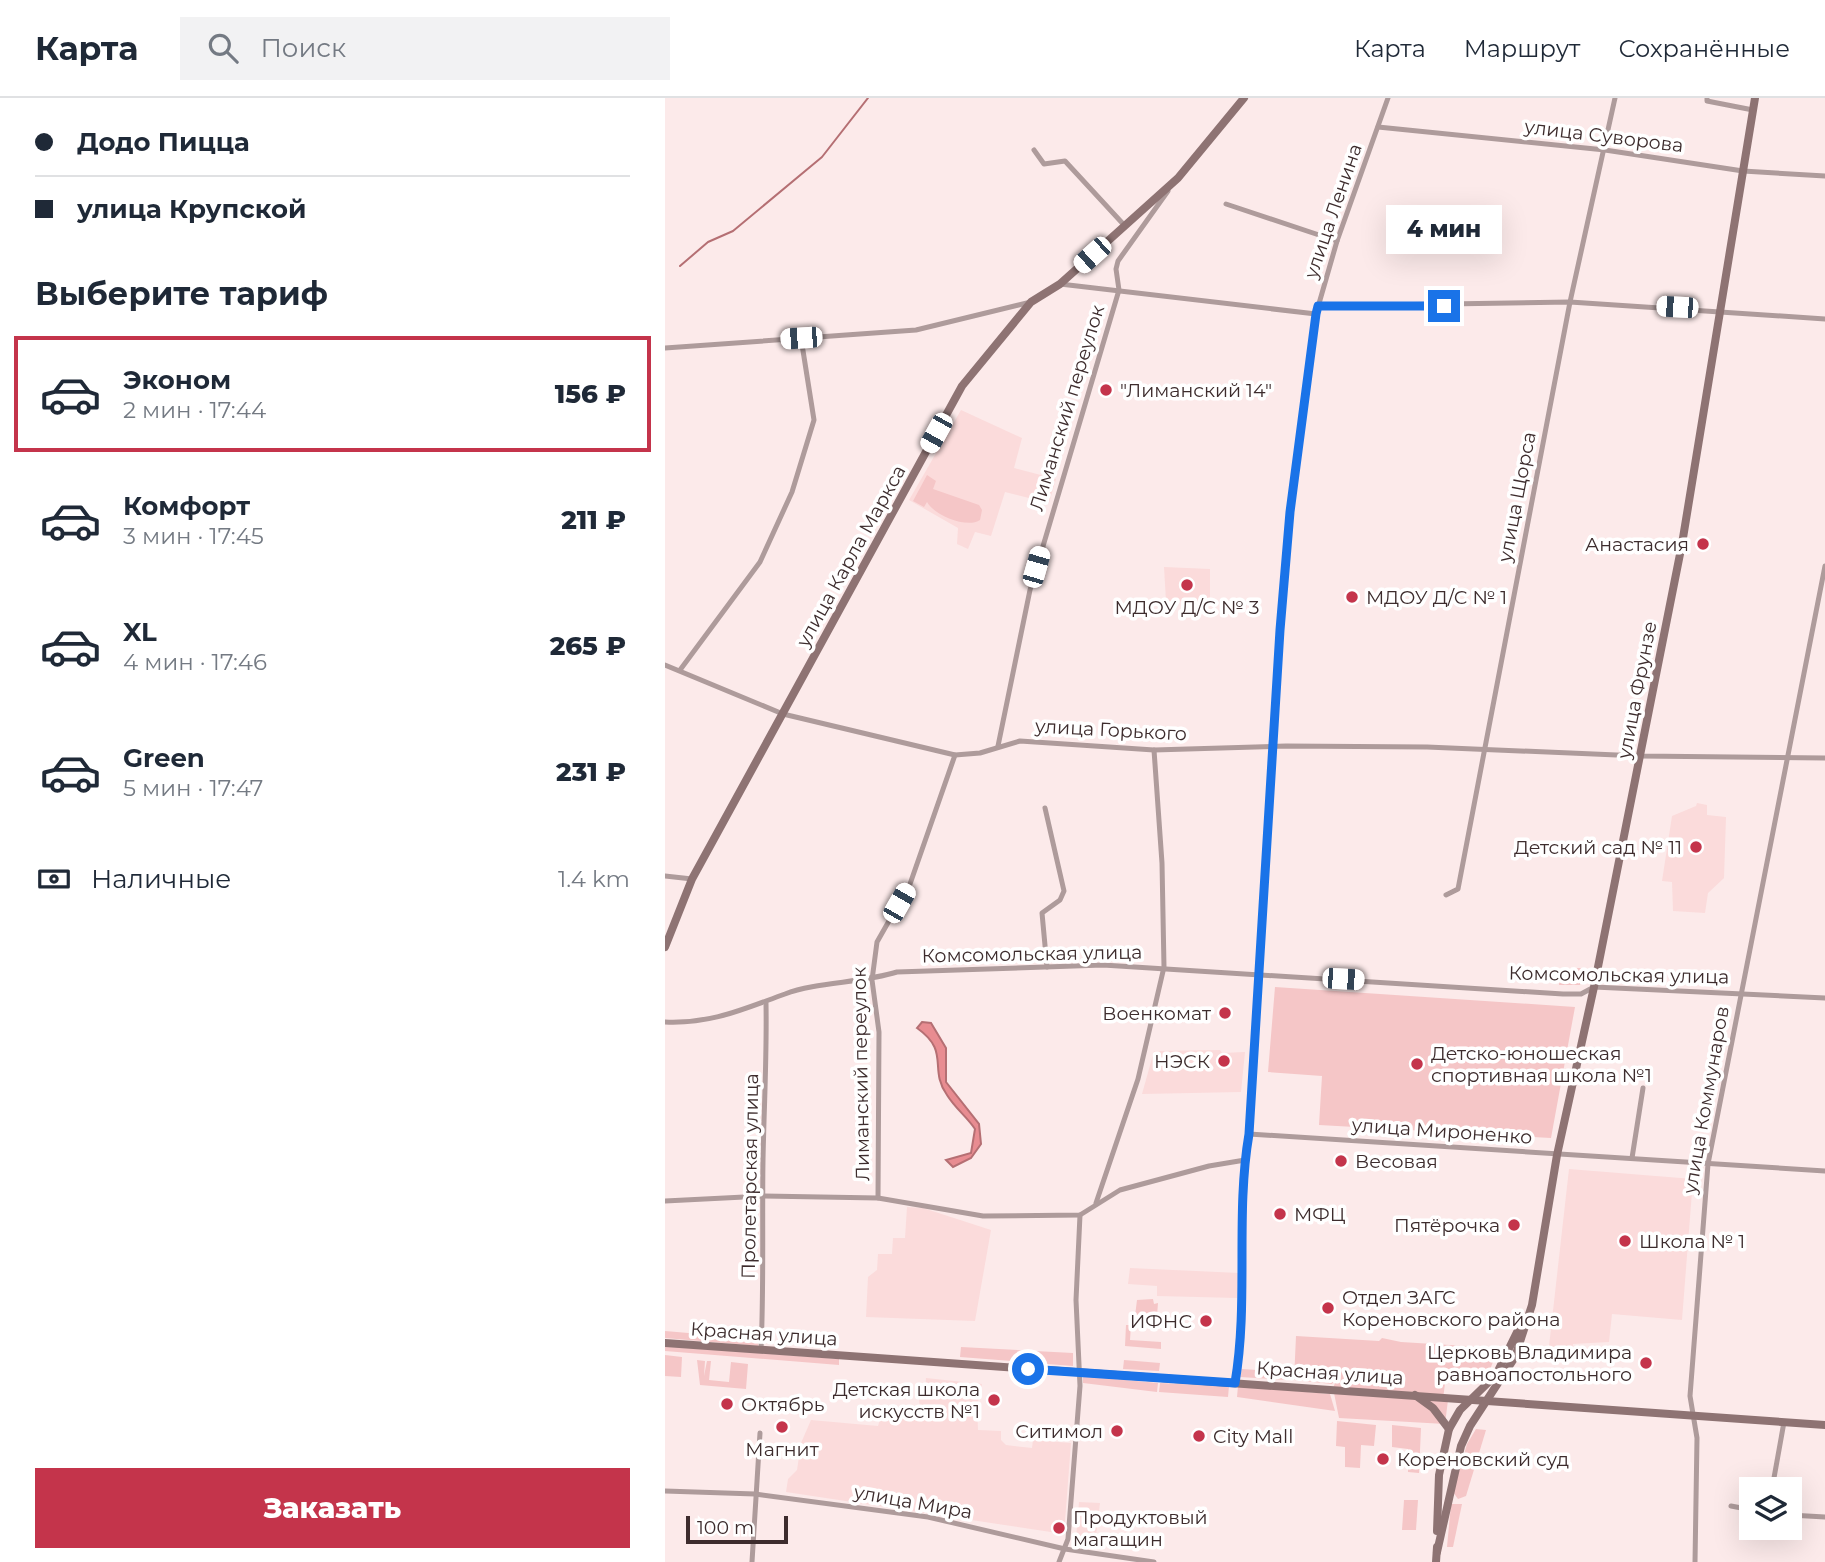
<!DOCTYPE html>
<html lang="ru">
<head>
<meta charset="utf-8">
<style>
  body { margin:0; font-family:Montserrat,sans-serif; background:#f2f2f3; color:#1f2937; height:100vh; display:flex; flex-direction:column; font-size:26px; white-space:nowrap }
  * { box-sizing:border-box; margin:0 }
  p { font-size:23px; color:#747a83 }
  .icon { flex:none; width:38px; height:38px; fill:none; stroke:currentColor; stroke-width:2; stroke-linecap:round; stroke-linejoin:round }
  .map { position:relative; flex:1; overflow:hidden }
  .details { display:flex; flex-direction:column; background:#fff; width:665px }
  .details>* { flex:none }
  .hud { display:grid; align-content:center; height:154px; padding:0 35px; background:#fff }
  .buttons { position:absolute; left:1074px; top:1379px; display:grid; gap:14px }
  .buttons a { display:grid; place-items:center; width:63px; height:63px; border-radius:0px; background:#fff; box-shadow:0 7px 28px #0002; font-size:35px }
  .scale { position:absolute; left:21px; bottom:18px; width:102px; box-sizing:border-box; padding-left:7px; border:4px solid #3d2c2d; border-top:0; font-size:19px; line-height:24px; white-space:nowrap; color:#3d2c2d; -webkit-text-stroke:5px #fff; paint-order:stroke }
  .end { position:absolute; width:32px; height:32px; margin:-16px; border:9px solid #1a73e8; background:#fff; box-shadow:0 0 0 4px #fff }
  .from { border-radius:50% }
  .bubble { position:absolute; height:49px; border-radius:0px; background:#fff; box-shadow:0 7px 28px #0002; font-size:23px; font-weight:800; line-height:49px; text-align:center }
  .car { position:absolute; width:21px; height:42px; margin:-21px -10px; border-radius:9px; box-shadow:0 0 5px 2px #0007; background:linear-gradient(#fff 24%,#345 0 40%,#fff 0 76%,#345 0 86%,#fff 0) }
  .hud b { display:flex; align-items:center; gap:24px; height:66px; font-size:26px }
  .hud b+b { border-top:2px solid #e0e1e3 }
  .hud i { width:18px; height:18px; background:#1f2937 }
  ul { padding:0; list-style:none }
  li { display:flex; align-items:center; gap:21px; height:116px; margin:0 14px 10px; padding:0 21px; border:4px solid transparent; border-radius:0px }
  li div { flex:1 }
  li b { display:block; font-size:26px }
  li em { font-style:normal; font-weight:800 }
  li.on { border-color:#c4344b }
  li>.icon { width:63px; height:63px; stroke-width:1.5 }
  h2 { padding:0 35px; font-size:32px; line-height:84px }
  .pay { display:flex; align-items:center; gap:18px; height:77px; padding:0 35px; font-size:26px }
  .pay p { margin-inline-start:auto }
  .cta { display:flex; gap:14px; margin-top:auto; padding:14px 35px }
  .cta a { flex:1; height:80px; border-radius:0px; background:#c4344b; color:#fff; font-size:28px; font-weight:800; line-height:80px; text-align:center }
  header { display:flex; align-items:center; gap:42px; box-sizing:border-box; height:98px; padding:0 35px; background:#fff; border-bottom:2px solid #e0e1e3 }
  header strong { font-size:33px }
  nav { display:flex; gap:38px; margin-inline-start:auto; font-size:24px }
  .search { width:490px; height:63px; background:#f2f2f3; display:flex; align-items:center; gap:18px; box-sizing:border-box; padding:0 24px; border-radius:0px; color:#747a83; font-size:26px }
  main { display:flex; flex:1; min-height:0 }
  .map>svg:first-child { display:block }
  .built { fill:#fbdbdb }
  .green { fill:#f5c6c7 }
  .water { fill:#e88c91; stroke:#b56f73; stroke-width:2 }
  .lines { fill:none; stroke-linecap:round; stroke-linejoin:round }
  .stream { stroke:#b56f73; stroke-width:2 }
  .street { stroke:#ae9b9b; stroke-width:5 }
  .secondary { stroke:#8e7373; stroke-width:8 }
  .route { stroke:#1a73e8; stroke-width:9 }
  .poi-dot { fill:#c4344b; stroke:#fff; stroke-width:2.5 }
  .labels { text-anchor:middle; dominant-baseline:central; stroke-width:7; stroke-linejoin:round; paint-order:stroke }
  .street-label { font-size:19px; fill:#3d2c2d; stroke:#fff }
  .poi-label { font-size:19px; fill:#3d2c2d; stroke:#fff; text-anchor:start }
</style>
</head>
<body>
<header>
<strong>Карта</strong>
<div class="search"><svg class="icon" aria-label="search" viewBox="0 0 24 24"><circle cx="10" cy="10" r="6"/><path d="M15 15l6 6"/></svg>Поиск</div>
<nav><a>Карта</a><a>Маршрут</a><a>Сохранённые</a></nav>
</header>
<main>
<section class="details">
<div class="hud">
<b><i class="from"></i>Додо Пицца</b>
<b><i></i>улица Крупской</b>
</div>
<h2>Выберите тариф</h2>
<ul>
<li class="on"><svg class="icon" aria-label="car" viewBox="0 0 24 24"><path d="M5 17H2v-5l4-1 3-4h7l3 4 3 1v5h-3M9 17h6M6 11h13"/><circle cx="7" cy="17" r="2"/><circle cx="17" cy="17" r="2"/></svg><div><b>Эконом</b><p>2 мин · 17:44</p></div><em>156 ₽</em></li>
<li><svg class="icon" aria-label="car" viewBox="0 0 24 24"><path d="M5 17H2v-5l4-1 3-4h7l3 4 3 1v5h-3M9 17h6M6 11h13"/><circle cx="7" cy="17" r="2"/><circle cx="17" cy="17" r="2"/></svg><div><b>Комфорт</b><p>3 мин · 17:45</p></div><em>211 ₽</em></li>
<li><svg class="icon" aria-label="car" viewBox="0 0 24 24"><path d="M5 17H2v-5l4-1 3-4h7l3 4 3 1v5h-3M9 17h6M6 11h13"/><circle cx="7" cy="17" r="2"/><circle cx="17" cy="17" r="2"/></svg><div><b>XL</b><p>4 мин · 17:46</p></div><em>265 ₽</em></li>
<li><svg class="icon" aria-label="car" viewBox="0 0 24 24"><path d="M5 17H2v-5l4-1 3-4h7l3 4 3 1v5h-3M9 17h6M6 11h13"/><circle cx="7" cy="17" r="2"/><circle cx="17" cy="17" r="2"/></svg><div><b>Green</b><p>5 мин · 17:47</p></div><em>231 ₽</em></li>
</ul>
<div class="pay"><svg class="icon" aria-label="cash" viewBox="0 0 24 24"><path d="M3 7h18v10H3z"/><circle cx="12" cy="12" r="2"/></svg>Наличные<p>1.4 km</p></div>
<div class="cta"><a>Заказать</a></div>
</section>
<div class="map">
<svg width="1160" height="1464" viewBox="0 0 1160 1464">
  <rect width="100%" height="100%" fill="#fceaea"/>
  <g class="built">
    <polygon points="296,312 357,340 349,370 391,381 384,405 340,394 326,438 310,434 303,451 292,446 293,430 244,402"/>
    <polygon points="499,469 545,471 545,504 501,503"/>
    <polygon points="1032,705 1042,707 1042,717 1061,719 1059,780 1043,795 1040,815 1008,813 1007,784 997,783 1007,718 1031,708"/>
    <polygon points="555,952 557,955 580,954 576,994 477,996 489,953"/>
    <polygon points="904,1071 1028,1081 1017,1222 947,1216 944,1244 908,1246 906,1259 883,1257"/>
    <polygon points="242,1109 258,1110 326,1132 310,1223 201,1219 203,1179 212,1172 213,1156 227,1156 228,1140 240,1140"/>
    <polygon points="465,1170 574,1175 572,1200 492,1198 492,1188 463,1186"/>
    <polygon points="261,1280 317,1286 312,1308 313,1332 336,1333 336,1342 341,1347 367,1350 368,1342 406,1345 399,1436 121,1394 123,1381 132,1372 136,1345 146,1322 213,1328 218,1311 255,1315 254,1298 260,1293"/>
    <polygon points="414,1404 435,1405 430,1446 411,1441"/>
  </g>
  <g class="green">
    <path d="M 262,377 L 271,383 L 268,391 L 314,407 L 317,412 L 315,422 C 302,431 269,417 262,404 L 259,409 L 248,403 Z"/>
    <polygon points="903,870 918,870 915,887 894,887 895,877"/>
    <polygon points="610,889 910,909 886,1040 654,1027 657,978 603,974"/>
    <polygon points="488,1201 489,1206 493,1205 492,1218 497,1219 497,1228 469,1226 472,1202"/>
    <polygon points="461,1227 466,1227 465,1242 496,1244 496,1251 460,1248"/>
    <polygon points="0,1233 94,1241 93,1248 0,1240"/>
    <polygon points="631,1238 714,1243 717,1240 736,1244 833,1250 822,1280 774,1277 781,1278 778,1301 783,1302 780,1326 674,1320 668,1290 675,1273 667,1286 629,1282"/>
    <polygon points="0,1248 174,1261 174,1267 0,1253"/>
    <polygon points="296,1249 408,1255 408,1268 295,1259"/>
    <polygon points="0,1257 17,1259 16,1279 0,1278"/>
    <polygon points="32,1262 40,1263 39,1278 42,1263 46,1263 44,1282 64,1284 66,1264 83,1266 81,1291 35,1287"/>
    <polygon points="459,1262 495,1265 494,1273 458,1271"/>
    <polygon points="577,1271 624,1274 623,1282 575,1279"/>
    <polygon points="418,1278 493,1285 492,1294 418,1285"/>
    <polygon points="495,1285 564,1288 563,1299 494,1294"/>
    <polygon points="573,1288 665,1296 670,1313 572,1299"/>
    <polygon points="672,1323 711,1327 709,1348 696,1347 695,1370 680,1369 680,1349 671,1348"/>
    <polygon points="727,1327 756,1330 754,1375 743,1374 743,1351 727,1349"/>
    <polygon points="811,1331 821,1332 801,1398 793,1401 788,1394 802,1346"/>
    <polygon points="739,1402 753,1402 751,1432 737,1432"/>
    <polygon points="786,1406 797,1406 788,1449 782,1449"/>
  </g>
  <path class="water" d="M 257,924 L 266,925 L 281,950 L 281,984 L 314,1026 L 316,1046 L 306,1060 L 288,1069 L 281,1062 L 306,1055 L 310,1031 C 302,1019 290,1010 282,997 C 263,970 286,954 252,930 Z"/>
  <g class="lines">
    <polyline class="stream" points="15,168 43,144 68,133 157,59 203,0"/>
    <g class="street">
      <polyline points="1042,0 1042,3 1088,12"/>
      <polyline points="713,29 940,52 1078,73 1160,78"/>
      <polyline points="369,52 379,66 400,63 460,128"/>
      <polyline points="561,106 672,143"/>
      <polyline points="395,186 651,216"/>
      <polyline points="653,208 905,204 1160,221"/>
      <polyline points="0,250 251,232 366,204"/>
      <polyline points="0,567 118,616 290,657 315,655 355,643 489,652 621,648 762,649 975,658 1160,660"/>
      <polyline points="15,572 95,464 127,394 149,322 136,240"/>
      <polyline points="333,648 365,492 454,192 451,171 453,163 503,93"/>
      <polyline points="380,710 399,793 395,802 377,815 382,869"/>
      <polyline points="0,778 27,781"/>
      <polyline points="781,797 793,791 905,204 950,0"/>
      <path d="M 0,924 C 47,926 78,911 120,896 C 151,884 197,885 232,874 L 438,867 L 898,896 L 916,896 L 929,889 L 1160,900"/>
      <polyline points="584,1036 1160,1073"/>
      <polyline points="967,1060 978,990"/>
      <polyline points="213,1100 214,934 207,882 212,844 245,786 290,657"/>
      <polyline points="0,1103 99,1098 213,1100 318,1118 415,1117 455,1092 544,1068 580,1062"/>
      <polyline points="431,1105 473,981 499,869 497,765 489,652"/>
      <path d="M 96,1251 C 99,1188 97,1125 98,1062 C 99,1009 102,958 101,905"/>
      <path d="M 570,1285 C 584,1203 570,1118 584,1036 L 615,532 L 625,414 L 651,216 L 672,143 L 723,0"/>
      <polyline points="1107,1391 1119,1324"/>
      <polyline points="0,1393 90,1396 263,1419 400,1451 489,1464"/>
      <polyline points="1066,1408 1087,1412"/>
      <polyline points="1125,1417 1160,1419"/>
      <polyline points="87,1464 95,1335"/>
      <polyline points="394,1464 403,1441 415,1288 411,1202 415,1117"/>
      <polyline points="1030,1464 1032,1340 1025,1298 1043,1066 1160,468"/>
    </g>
    <g class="secondary">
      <polyline points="0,849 27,781 297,288 366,204 395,186 513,80 579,0"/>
      <polyline points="0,1245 1160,1327"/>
      <polyline points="750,1297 768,1310 784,1331"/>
      <polyline points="772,1433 774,1377 784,1331 795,1312 831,1277 856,1226"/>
      <polyline points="772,1454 796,1348 805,1328 850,1259 867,1207 892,1057 929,889 1017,446 1090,0"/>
      <polyline points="771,1464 772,1449"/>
    </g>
  </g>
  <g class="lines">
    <path class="route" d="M 363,1271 L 570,1285 C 584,1203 570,1118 584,1036 L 615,532 L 625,414 L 651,216 L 653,208 L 779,208"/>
  </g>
  <g class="poi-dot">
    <circle cx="441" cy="292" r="7"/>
    <circle cx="1038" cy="446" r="7"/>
    <circle cx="522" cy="487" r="7"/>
    <circle cx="687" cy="499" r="7"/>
    <circle cx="1031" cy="749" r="7"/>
    <circle cx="560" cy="915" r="7"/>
    <circle cx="559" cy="963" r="7"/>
    <circle cx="752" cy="966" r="7"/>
    <circle cx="676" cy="1063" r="7"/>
    <circle cx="615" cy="1116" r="7"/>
    <circle cx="849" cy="1127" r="7"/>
    <circle cx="960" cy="1143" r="7"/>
    <circle cx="663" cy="1210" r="7"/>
    <circle cx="541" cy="1223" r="7"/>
    <circle cx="981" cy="1265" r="7"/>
    <circle cx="329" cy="1302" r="7"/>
    <circle cx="62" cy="1306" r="7"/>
    <circle cx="117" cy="1329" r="7"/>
    <circle cx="452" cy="1333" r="7"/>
    <circle cx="534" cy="1338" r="7"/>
    <circle cx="718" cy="1361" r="7"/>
    <circle cx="394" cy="1430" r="7"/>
  </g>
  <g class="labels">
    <g class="street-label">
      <text transform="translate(939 38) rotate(7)">улица Суворова</text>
      <text transform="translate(668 113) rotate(-71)">улица Ленина</text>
      <text transform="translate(402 310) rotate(-73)">Лиманский переулок</text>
      <text transform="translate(852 399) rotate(-79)">улица Щорса</text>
      <text transform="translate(186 458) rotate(-61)">улица Карла Маркса</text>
      <text transform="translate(972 592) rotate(-79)">улица Фрунзе</text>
      <text transform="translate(446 632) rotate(3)">улица Горького</text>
      <text transform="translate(367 856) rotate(-1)">Комсомольская улица</text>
      <text transform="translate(954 877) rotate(1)">Комсомольская улица</text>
      <text transform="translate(196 976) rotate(-91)">Лиманский переулок</text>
      <text transform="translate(1041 1002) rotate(-80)">улица Коммунаров</text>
      <text transform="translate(777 1033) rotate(4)">улица Мироненко</text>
      <text transform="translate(85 1078) rotate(-89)">Пролетарская улица</text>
      <text transform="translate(99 1236) rotate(4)">Красная улица</text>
      <text transform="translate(665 1275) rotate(4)">Красная улица</text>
      <text transform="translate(248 1404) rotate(10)">улица Мира</text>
    </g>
    <g class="poi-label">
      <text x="455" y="292">"Лиманский 14"</text>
      <text x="1024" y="446" text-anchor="end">Анастасия</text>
      <text x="701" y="499">МДОУ Д/С № 1</text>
      <text x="522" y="509" text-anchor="middle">МДОУ Д/С № 3</text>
      <text x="1017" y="749" text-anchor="end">Детский сад № 11</text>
      <text x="546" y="915" text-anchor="end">Военкомат</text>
      <text x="766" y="955">Детско-юношеская<tspan x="766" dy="22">спортивная школа №1</tspan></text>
      <text x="545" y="963" text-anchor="end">НЭСК</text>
      <text x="690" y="1063">Весовая</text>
      <text x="629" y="1116">МФЦ</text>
      <text x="835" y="1127" text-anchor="end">Пятёрочка</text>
      <text x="974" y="1143">Школа № 1</text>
      <text x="677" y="1199">Отдел ЗАГС<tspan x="677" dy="22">Кореновского района</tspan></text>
      <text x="527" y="1223" text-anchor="end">ИФНС</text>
      <text x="967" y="1254" text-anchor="end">Церковь Владимира<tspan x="967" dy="22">равноапостольного</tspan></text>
      <text x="315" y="1291" text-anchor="end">Детская школа<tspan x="315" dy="22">искусств №1</tspan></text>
      <text x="76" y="1306">Октябрь</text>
      <text x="438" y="1333" text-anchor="end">Ситимол</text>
      <text x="548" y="1338">City Mall</text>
      <text x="117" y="1351" text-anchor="middle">Магнит</text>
      <text x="732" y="1361">Кореновский суд</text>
      <text x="408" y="1419">Продуктовый<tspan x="408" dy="22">магащин</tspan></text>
    </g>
  </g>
</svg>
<div class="buttons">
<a><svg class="icon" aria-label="layers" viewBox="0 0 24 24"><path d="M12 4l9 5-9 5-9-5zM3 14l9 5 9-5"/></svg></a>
</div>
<div class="scale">100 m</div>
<i class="end from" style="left:363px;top:1271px"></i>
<i class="end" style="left:779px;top:208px"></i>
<div class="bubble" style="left:721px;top:107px;width:116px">4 мин</div>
<i class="car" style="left:427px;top:157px;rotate:228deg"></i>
<i class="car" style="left:1012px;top:209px;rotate:273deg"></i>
<i class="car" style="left:136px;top:240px;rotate:266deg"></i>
<i class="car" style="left:271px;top:335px;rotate:209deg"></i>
<i class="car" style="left:371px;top:469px;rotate:16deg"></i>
<i class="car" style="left:234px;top:805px;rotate:30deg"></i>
<i class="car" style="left:678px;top:881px;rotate:93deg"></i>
</div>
</main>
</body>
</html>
